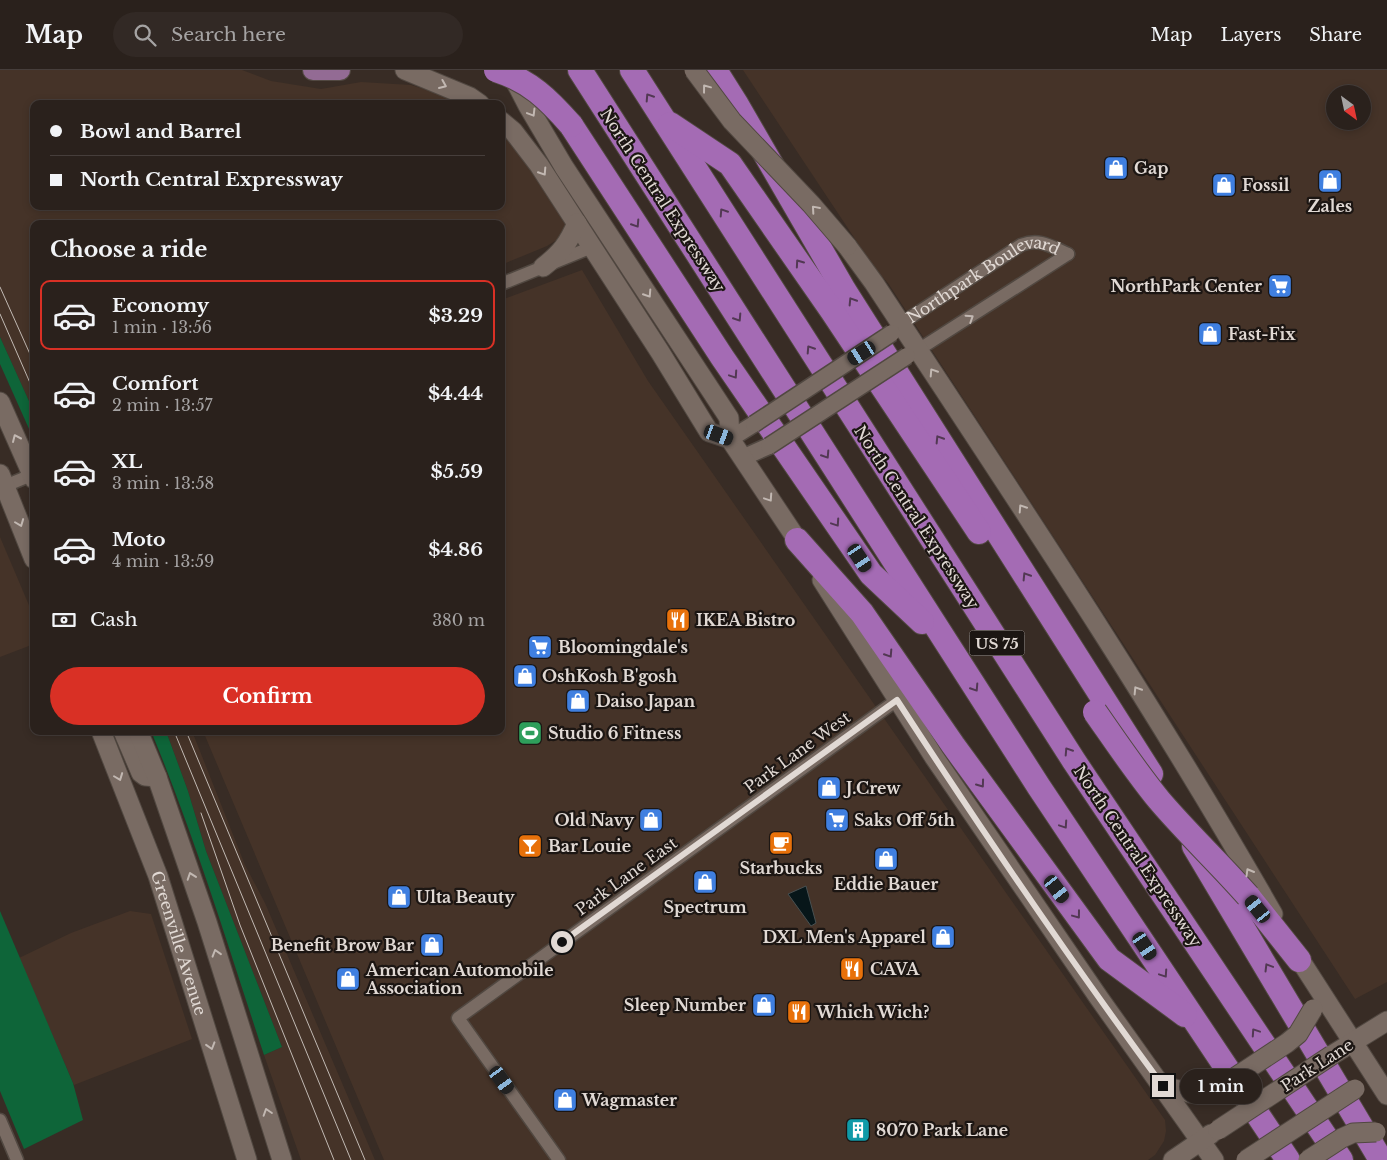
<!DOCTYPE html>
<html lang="en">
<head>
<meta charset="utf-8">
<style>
  body { margin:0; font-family:"Libre Baskerville",serif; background:#322925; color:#f1f3f6; height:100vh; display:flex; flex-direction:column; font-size:19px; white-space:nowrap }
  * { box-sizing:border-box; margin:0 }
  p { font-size:16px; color:#a5a3a3 }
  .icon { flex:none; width:28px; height:28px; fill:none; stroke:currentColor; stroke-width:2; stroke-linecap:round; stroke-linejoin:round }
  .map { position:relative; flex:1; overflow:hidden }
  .sheet { position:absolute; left:30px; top:150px; width:475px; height:515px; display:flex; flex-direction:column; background:#2a211c; border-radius:10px; box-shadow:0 2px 8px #0003,0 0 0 1px #463e3b }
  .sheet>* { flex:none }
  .hud { position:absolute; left:30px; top:30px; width:475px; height:110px; border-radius:10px; box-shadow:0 2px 8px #0003,0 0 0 1px #463e3b; display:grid; align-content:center; height:110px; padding:0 20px; background:#2a211c }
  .needle { width:32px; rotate:147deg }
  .buttons { position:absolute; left:1326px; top:15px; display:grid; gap:10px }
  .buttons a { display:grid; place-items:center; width:45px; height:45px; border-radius:50%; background:#2a211c; box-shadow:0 2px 8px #0003,0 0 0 1px #463e3b; font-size:25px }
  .end { position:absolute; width:22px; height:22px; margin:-11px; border:6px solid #e1d9d4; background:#111; box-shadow:0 0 0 2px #111 }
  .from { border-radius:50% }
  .bubble { position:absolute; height:35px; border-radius:18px; background:#2a211c; box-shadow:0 2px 8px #0003,0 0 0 1px #463e3b; font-size:16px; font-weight:800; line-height:35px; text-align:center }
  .car { position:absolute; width:15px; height:30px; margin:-15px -8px; border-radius:6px; box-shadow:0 0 4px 1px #0007; background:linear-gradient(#222 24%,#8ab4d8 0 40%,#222 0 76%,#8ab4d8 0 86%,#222 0) }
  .hud b { display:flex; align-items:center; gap:18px; height:48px; font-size:19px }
  .hud b+b { border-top:1px solid #463e3b }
  .hud i { width:12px; height:12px; background:#f1f3f6 }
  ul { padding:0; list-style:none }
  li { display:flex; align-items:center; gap:15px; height:70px; margin:0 10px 8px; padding:0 10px; border:2px solid transparent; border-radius:10px }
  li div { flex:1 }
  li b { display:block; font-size:19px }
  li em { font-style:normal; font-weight:800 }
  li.selected { border-color:#d93025 }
  li>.icon { width:45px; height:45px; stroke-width:1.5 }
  h2 { padding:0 20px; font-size:22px; line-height:60px }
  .pay { display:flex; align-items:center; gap:12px; height:55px; padding:0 20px; font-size:19px }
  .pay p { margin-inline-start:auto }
  .button { display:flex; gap:10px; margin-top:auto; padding:10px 20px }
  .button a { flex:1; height:58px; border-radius:30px; background:#d93025; color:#fff; font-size:20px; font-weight:800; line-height:58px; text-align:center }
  header { display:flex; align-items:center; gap:30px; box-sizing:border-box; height:70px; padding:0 25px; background:#2a211c; border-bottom:1px solid #463e3b }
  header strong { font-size:24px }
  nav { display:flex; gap:28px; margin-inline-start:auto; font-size:18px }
  .search { width:350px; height:45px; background:#322925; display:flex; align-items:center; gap:12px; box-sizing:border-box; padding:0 18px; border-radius:28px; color:#a5a3a3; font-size:19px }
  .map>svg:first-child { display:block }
  .built { fill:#453328; fill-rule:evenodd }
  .green { fill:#0e6539 }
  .water { fill:#071619; stroke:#485051 }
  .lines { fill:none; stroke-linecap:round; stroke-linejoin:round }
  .minor-casing { stroke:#514841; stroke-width:15 }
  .tertiary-casing { stroke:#514841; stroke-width:19 }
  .secondary-casing { stroke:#514841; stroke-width:21 }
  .primary-casing { stroke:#514841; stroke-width:22 }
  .motorway-casing { stroke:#514841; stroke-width:26 }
  .minor { stroke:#796b63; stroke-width:12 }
  .tertiary { stroke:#796b63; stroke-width:16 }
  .secondary { stroke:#796b63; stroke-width:19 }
  .primary { stroke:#936b94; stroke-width:20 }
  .motorway { stroke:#a46bb4; stroke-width:24 }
  .tram { stroke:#c2bab4; stroke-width:1 }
  .tertiary-bridge-casing { stroke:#514841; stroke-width:19; stroke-linecap:butt }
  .secondary-bridge-casing { stroke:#514841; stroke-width:21; stroke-linecap:butt }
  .motorway-bridge-casing { stroke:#514841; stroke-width:26; stroke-linecap:butt }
  .tertiary-bridge { stroke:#796b63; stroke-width:16 }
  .secondary-bridge { stroke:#796b63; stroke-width:19 }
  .motorway-bridge { stroke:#a46bb4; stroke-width:24 }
  .oneway { stroke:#c2b8b2 }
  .oneway2 { stroke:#523853 }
  .route { stroke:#e1d9d4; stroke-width:6 }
  .labels { text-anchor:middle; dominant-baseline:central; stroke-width:4.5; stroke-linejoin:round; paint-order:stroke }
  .shield { fill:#1c1613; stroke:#a69e9a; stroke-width:1 }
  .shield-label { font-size:15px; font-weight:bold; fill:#e1d9d4 }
  .poi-label { font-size:16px; font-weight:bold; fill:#e1d9d4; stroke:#1c1613; text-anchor:start }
  .street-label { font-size:16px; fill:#e1d9d4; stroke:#1c1613 }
</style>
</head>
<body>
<header>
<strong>Map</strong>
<div class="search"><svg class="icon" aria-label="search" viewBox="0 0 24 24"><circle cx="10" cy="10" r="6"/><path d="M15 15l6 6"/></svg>Search here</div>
<nav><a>Map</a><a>Layers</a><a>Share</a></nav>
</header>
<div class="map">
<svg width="1387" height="1090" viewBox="0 0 1387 1090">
  <rect width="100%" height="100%" fill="#382c25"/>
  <g class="built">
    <polygon points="0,0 242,0 271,11 321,19 361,12 411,15 452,28 461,34 34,34 34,136 501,136 501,65 519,81 566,149 563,166 547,176 501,195 501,154 34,154 34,342 0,267"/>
    <path d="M 743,0 L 1387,0 L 1387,912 L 1355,929 L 888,213 L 875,199 ZM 1335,24 L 1362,24 L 1362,51 L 1335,51 Z"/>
    <polygon points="582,200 648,311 1165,1050 1166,1061 1164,1071 1155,1085 1148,1090 384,1090 203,661 501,661 501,230"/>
    <polygon points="0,467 34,547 34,574 0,587"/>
    <polygon points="166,661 192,661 245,795 265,833 375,1090 301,1090 264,985 282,977 206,781 188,721"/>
    <polygon points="130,841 151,844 192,969 74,1015 19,888 71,863"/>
  </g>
  <g class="green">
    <polygon points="0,267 34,342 34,370 0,294"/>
    <path d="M 151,661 L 166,661 L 188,721 L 206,781 L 282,977 L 264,985 C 228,876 195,767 151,661 Z"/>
    <polygon points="0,841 73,1013 83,1050 24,1079 0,1021"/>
  </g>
  <polygon class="water" points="806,816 816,853 811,856 788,824"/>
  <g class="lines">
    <defs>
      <g id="minor">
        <polyline points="501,214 592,177"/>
        <path id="s1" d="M 902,255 L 911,247 L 1021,175 C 1040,168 1050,176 1068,184"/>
        <polyline points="918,280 1068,184"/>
        <polyline points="0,418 34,404"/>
        <polyline points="0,1050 17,1090"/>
        <polyline points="559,1090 458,948 897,630"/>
      </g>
      <g id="tertiary">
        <polyline points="730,369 754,354"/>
        <polyline points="742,388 769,376"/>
      </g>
      <g id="secondary">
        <polyline points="405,0 470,27 480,34"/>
        <polyline points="511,3 528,36 564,97 729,348 730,369 804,480"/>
        <polyline points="501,51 513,61 539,95 660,282 709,362 730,369"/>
        <path d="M 847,176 L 874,213 C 1011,421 1150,628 1273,844"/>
        <path d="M 543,197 C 561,183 568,174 577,153"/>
        <polyline points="0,332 34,409"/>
        <polyline points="0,404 34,489"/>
        <polyline points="822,510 934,687 1099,928 1214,1090"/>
        <path id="s2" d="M 101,661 L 158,806 L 247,1090"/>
        <polyline points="123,661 141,703 145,706 157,707"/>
        <polyline points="138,661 157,707 207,852 282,1090"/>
        <polyline points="1293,879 1387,1025"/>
        <polyline points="1332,985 1387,951"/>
        <polyline points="1163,1016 1190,1023 1204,1021"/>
        <polyline points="1173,1090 1211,1064"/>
      </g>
      <polyline id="primary" points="313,0 340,0"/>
      <g id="motorway">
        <polyline points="580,0 1039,717 1288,1090"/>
        <polyline points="632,0 1074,691 1341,1090"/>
        <polyline points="715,0 737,35 844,220 1151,704"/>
        <polyline points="670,54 730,94 832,241 979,462"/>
        <polyline points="571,55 722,287 871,504 922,552"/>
        <polyline points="797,470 862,543 953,675 1109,889 1185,945"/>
        <polyline points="1194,776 1381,1090"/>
        <polyline points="1248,826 1299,890"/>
      </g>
    </defs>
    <use href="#minor" class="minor-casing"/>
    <use href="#tertiary" class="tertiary-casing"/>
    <use href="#secondary" class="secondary-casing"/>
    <use href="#primary" class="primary-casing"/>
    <use href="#motorway" class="motorway-casing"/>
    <use href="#minor" class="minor"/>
    <use href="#tertiary" class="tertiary"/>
    <use href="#secondary" class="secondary"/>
    <use href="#primary" class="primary"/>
    <use href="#motorway" class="motorway"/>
    <g class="tram">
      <polyline points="0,217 34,293"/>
      <polyline points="0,244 34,322"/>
      <polyline points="174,661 351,1090"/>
      <polyline points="186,661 365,1090"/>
      <polyline points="201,743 240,855 334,1090"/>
    </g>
    <defs>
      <g id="tertiary-bridge">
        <polyline points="754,354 892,263"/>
        <polyline points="769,376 907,286"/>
      </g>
      <g id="secondary-bridge">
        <polyline points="694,0 732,51 811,134 847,176"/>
        <polyline points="1204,1021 1222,1016 1287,973 1298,964 1313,939"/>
        <polyline points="1218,1060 1332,985"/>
        <polyline points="1246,1090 1355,1019"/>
        <polyline points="1308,1090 1342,1068 1353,1063 1376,1062"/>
      </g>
      <g id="motorway-bridge">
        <path d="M 496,0 C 530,11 548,29 571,55"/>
        <path d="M 1095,642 C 1116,672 1136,702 1159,730 C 1187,763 1219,793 1248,826"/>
      </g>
    </defs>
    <use href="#tertiary-bridge" class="tertiary-bridge-casing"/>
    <use href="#secondary-bridge" class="secondary-bridge-casing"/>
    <use href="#motorway-bridge" class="motorway-bridge-casing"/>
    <use href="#tertiary-bridge" class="tertiary-bridge"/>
    <use href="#secondary-bridge" class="secondary-bridge"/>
    <use href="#motorway-bridge" class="motorway-bridge"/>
  </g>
  <defs><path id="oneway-chevron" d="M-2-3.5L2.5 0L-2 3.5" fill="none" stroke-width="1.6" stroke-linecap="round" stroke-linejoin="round" transform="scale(1.25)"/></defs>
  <g class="oneway">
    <use href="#oneway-chevron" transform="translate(443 15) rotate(23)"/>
    <use href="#oneway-chevron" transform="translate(706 18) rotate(-127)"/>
    <use href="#oneway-chevron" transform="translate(532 43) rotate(59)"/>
    <use href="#oneway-chevron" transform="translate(543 102) rotate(57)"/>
    <use href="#oneway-chevron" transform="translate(815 139) rotate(-131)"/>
    <use href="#oneway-chevron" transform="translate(648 224) rotate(57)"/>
    <use href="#oneway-chevron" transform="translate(970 248) rotate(-33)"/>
    <use href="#oneway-chevron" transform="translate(933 302) rotate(-123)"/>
    <use href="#oneway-chevron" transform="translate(16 368) rotate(-114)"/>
    <use href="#oneway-chevron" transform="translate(769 428) rotate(56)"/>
    <use href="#oneway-chevron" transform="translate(1022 438) rotate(-123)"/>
    <use href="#oneway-chevron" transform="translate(20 453) rotate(69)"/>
    <use href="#oneway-chevron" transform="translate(1137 620) rotate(-122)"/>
    <use href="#oneway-chevron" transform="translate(119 707) rotate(69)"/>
    <use href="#oneway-chevron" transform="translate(1249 802) rotate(-120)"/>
    <use href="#oneway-chevron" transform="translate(191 806) rotate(-109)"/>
    <use href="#oneway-chevron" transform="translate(216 883) rotate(-107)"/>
    <use href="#oneway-chevron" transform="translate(211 976) rotate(73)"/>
    <use href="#oneway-chevron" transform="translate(267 1042) rotate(-108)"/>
  </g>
  <g class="oneway2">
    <use href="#oneway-chevron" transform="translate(649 27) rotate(-123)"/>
    <use href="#oneway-chevron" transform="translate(723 142) rotate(-123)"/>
    <use href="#oneway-chevron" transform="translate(636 154) rotate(57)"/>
    <use href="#oneway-chevron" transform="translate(799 193) rotate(-125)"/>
    <use href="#oneway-chevron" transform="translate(852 231) rotate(-122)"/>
    <use href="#oneway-chevron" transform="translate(738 248) rotate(57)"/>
    <use href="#oneway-chevron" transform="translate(810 279) rotate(-123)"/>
    <use href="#oneway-chevron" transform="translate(734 305) rotate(56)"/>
    <use href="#oneway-chevron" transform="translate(939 369) rotate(-122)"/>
    <use href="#oneway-chevron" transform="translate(826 385) rotate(57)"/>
    <use href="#oneway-chevron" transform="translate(836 453) rotate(56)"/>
    <use href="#oneway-chevron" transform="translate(1026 506) rotate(-122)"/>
    <use href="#oneway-chevron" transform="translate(889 584) rotate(57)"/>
    <use href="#oneway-chevron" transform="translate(975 618) rotate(57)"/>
    <use href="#oneway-chevron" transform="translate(1068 681) rotate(-123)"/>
    <use href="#oneway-chevron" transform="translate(981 714) rotate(54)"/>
    <use href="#oneway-chevron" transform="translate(1064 755) rotate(56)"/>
    <use href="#oneway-chevron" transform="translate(1077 845) rotate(53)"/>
    <use href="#oneway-chevron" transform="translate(1268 897) rotate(-121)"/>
    <use href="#oneway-chevron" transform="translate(1164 904) rotate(56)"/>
    <use href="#oneway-chevron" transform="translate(1255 962) rotate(-124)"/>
  </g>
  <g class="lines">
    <path class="route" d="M 562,872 L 897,630 C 982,761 1070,890 1163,1016"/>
  </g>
  <defs>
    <symbol id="shop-square" viewBox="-11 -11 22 22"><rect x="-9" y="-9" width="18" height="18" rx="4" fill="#3f7fe0" stroke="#1c1613"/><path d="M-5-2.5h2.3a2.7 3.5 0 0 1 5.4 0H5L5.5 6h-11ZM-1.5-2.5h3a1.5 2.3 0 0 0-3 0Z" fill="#fff"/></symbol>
    <symbol id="supermarket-square" viewBox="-11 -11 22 22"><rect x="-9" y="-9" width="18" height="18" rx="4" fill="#3f7fe0" stroke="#1c1613"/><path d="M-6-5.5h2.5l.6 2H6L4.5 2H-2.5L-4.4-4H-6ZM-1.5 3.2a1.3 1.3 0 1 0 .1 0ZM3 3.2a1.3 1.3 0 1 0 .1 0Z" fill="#fff"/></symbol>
    <symbol id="restaurant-square" viewBox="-11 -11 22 22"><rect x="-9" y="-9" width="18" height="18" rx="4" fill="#e8710a" stroke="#1c1613"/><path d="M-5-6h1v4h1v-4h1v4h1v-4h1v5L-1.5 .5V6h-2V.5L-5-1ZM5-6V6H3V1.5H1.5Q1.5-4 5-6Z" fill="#fff"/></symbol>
    <symbol id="stadium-square" viewBox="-11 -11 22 22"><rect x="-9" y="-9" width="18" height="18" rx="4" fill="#2e9e5b" stroke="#1c1613"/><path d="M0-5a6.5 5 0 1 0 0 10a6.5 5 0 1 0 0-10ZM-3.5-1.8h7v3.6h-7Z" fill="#fff"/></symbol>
    <symbol id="cafe-square" viewBox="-11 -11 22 22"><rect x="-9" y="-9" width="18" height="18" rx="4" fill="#e8710a" stroke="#1c1613"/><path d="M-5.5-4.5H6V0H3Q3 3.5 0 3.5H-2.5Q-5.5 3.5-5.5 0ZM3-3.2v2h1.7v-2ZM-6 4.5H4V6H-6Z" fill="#fff"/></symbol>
    <symbol id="bar-square" viewBox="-11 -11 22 22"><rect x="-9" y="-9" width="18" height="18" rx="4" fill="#e8710a" stroke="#1c1613"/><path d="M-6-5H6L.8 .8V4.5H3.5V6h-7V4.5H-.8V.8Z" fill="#fff"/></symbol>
    <symbol id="building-square" viewBox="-11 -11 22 22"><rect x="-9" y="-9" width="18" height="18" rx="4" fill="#0f9aa8" stroke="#1c1613"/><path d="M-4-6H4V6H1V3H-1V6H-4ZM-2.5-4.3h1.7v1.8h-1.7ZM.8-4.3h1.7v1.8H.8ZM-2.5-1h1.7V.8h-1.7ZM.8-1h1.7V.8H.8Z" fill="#fff"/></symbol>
  </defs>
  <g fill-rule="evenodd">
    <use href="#shop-square" x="1102" y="84" width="28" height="28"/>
    <use href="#shop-square" x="1316" y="97" width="28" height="28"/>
    <use href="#shop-square" x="1210" y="101" width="28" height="28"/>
    <use href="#supermarket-square" x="1266" y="202" width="28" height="28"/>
    <use href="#shop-square" x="1196" y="250" width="28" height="28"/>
    <use href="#restaurant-square" x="664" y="536" width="28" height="28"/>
    <use href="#supermarket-square" x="526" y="563" width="28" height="28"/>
    <use href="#shop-square" x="511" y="592" width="28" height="28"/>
    <use href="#shop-square" x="564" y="617" width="28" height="28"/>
    <use href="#stadium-square" x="516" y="649" width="28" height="28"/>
    <use href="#shop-square" x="815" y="704" width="28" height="28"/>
    <use href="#shop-square" x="637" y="736" width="28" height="28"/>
    <use href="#supermarket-square" x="823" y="736" width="28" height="28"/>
    <use href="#cafe-square" x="767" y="759" width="28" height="28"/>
    <use href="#bar-square" x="516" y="762" width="28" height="28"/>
    <use href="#shop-square" x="872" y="775" width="28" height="28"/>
    <use href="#shop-square" x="691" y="798" width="28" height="28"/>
    <use href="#shop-square" x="385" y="813" width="28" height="28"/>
    <use href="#shop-square" x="929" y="853" width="28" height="28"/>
    <use href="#shop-square" x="418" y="861" width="28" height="28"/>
    <use href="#restaurant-square" x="838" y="885" width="28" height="28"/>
    <use href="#shop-square" x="334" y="895" width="28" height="28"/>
    <use href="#shop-square" x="750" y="921" width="28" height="28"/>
    <use href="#restaurant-square" x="785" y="928" width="28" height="28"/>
    <use href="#shop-square" x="551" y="1016" width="28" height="28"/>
    <use href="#building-square" x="844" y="1046" width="28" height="28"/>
  </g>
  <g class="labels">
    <rect class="shield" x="969.5" y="560.5" width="55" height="25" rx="4"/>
    <g class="shield-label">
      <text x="997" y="573">US 75</text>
    </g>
    <g class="poi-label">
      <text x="1134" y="98">Gap</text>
      <text x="1242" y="115">Fossil</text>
      <text x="1330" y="136" text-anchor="middle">Zales</text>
      <text x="1262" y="216" text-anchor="end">NorthPark Center</text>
      <text x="1228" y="264">Fast-Fix</text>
      <text x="696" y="550">IKEA Bistro</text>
      <text x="558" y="577">Bloomingdale's</text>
      <text x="542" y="606">OshKosh B'gosh</text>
      <text x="596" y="631">Daiso Japan</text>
      <text x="548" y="663">Studio 6 Fitness</text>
      <text x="846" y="718">J.Crew</text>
      <text x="634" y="750" text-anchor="end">Old Navy</text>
      <text x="854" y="750">Saks Off 5th</text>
      <text x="548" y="776">Bar Louie</text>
      <text x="781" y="798" text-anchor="middle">Starbucks</text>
      <text x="886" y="814" text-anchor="middle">Eddie Bauer</text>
      <text x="416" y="827">Ulta Beauty</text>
      <text x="705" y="837" text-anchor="middle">Spectrum</text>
      <text x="926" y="867" text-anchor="end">DXL Men's Apparel</text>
      <text x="414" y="875" text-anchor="end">Benefit Brow Bar</text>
      <text x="870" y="899">CAVA</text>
      <text x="366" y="900">American Automobile<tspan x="366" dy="18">Association</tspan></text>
      <text x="746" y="935" text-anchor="end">Sleep Number</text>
      <text x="816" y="942">Which Wich?</text>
      <text x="582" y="1030">Wagmaster</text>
      <text x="876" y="1060">8070 Park Lane</text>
    </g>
    <g class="street-label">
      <text transform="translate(663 130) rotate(57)">North Central Expressway</text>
      <text stroke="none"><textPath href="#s1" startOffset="96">Northpark Boulevard</textPath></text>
      <text transform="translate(917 447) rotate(57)">North Central Expressway</text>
      <text transform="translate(797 682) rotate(-36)">Park Lane West</text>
      <text transform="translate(1138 786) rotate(56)">North Central Expressway</text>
      <text transform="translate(626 806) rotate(-36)">Park Lane East</text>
      <text stroke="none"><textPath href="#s2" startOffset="226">Greenville Avenue</textPath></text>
      <text transform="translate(1317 995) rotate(-33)">Park Lane</text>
    </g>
  </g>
</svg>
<div class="buttons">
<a><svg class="needle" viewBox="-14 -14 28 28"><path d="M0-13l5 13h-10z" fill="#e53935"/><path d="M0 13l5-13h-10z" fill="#a5a3a3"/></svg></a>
</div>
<i class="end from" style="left:562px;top:872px"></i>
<i class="end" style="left:1163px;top:1016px"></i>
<div class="bubble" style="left:1180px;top:999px;width:82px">1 min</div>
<i class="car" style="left:862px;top:283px;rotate:237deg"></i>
<i class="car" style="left:719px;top:365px;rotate:110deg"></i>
<i class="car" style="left:860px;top:488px;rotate:146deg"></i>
<i class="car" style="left:1057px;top:819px;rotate:143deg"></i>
<i class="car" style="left:1258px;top:839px;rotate:321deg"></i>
<i class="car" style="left:1145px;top:876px;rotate:146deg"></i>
<i class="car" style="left:502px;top:1010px;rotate:144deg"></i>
<div class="hud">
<b><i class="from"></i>Bowl and Barrel</b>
<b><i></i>North Central Expressway</b>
</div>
<section class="sheet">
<h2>Choose a ride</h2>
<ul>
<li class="selected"><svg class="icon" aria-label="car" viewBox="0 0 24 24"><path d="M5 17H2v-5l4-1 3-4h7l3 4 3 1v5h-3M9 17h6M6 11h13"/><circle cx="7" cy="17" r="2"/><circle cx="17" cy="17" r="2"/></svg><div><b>Economy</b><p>1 min · 13:56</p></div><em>$3.29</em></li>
<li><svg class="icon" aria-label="car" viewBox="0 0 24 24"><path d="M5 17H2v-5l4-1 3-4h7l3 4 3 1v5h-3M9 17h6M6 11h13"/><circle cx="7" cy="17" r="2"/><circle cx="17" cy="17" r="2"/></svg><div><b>Comfort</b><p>2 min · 13:57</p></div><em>$4.44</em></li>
<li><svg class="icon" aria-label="car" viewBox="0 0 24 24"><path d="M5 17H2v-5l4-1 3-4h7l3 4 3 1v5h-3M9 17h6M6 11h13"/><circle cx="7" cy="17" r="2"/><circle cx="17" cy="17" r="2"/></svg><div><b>XL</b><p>3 min · 13:58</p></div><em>$5.59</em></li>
<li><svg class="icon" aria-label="car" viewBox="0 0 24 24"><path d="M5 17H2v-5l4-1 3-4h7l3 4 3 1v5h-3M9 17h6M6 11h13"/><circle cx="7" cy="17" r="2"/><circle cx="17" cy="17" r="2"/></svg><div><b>Moto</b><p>4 min · 13:59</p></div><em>$4.86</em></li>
</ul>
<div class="pay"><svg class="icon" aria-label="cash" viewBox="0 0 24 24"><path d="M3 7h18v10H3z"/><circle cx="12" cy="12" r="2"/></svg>Cash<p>380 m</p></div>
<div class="button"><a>Confirm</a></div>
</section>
</div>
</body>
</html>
